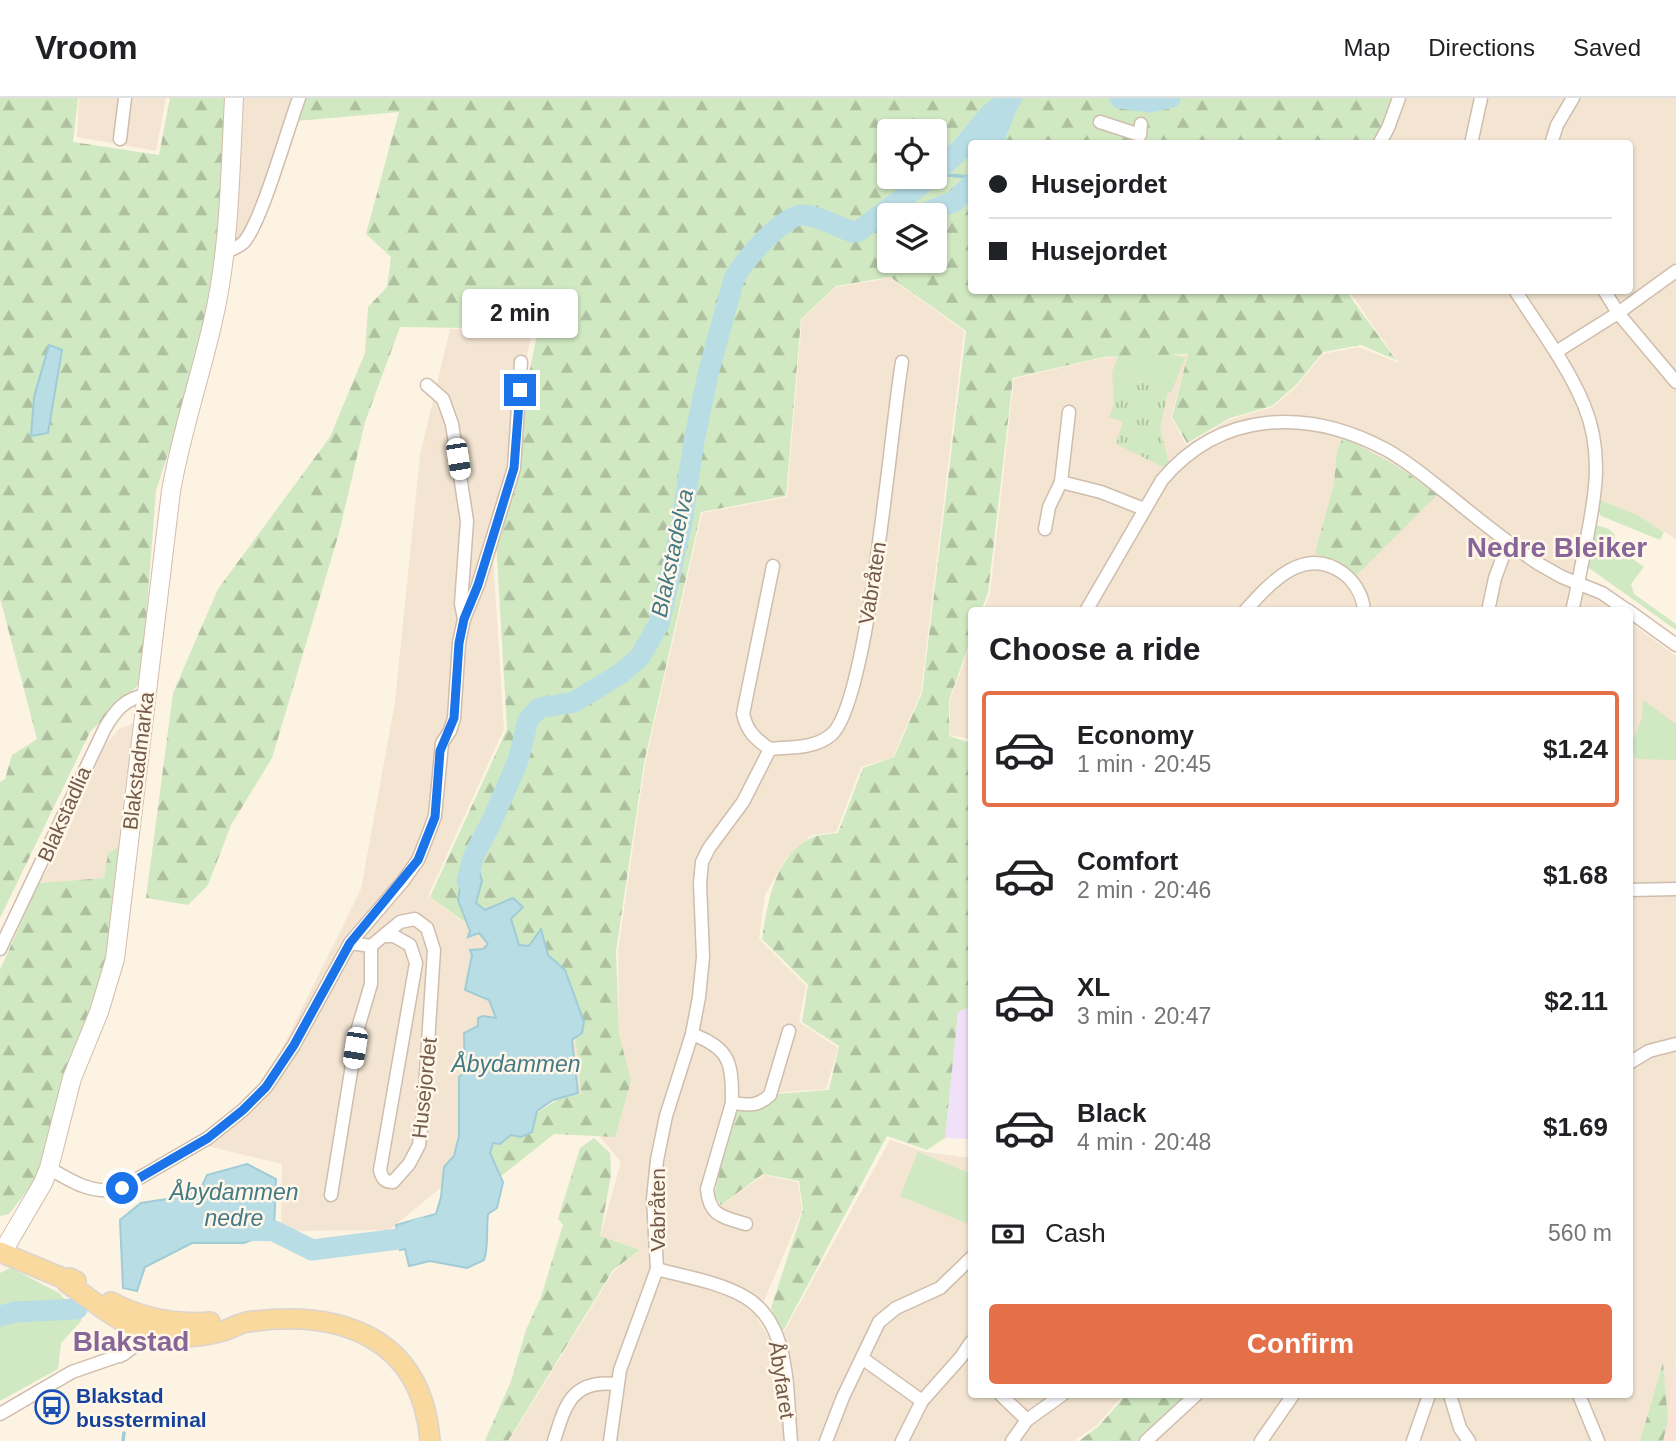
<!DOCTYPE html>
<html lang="en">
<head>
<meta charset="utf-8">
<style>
  body { margin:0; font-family:Helvetica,sans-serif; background:#f6f6f6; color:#202124; height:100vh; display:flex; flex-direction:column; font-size:26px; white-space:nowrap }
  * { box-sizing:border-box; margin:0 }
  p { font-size:23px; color:#757577 }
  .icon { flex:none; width:38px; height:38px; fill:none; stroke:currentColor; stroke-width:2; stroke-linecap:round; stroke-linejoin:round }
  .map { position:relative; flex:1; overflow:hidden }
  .sheet { position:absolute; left:968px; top:509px; width:665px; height:791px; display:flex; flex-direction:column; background:#fff; border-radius:7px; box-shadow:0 2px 5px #0004 }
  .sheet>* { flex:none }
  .banner { position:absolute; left:968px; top:42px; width:665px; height:154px; border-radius:7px; box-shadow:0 2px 5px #0004; display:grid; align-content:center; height:154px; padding:0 21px; background:#fff }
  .controls { position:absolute; left:877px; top:21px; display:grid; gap:14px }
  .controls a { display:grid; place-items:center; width:70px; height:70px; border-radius:7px; background:#fff; box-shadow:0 2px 5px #0004; font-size:35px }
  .end { position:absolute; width:32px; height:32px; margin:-16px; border:9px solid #1a73e8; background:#fff; box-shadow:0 0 0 4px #fff }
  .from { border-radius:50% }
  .bubble { position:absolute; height:49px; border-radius:7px; background:#fff; box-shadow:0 2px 5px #0004; font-size:23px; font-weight:700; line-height:49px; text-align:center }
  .car { position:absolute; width:21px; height:42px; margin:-21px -10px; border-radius:9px; box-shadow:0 0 5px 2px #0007; background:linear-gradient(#fff 24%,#345 0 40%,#fff 0 76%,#345 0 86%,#fff 0) }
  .banner b { display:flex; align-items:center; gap:24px; height:66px; font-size:26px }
  .banner b+b { border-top:2px solid #e0e0e0 }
  .banner i { width:18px; height:18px; background:#202124 }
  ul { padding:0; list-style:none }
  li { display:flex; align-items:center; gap:21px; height:116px; margin:0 14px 10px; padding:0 7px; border:4px solid transparent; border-radius:7px }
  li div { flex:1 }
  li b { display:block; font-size:26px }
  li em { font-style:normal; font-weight:700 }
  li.current { border-color:#e4704a }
  li>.icon { width:63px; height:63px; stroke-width:1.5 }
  h2 { padding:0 21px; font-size:32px; line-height:84px }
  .pay { display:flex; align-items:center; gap:18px; height:77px; padding:0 21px; font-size:26px }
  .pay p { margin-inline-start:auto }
  .primary-button { display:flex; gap:14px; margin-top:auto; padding:14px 21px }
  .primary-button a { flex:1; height:80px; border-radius:7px; background:#e4704a; color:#fff; font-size:28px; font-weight:700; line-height:80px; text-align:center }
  header { display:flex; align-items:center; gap:42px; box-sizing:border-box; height:98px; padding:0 35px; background:#fff; border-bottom:2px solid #e0e0e0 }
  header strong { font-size:33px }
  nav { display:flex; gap:38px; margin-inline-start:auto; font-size:24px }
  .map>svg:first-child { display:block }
  .residential { fill:#f3e5d2 }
  .commercial { fill:#fce3d7 }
  .education { fill:#f0e0f8 }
  .grass { fill:#d1e9c2 }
  .forest { fill:url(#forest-firs); fill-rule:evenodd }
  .park { fill:url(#park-tufts) }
  .water { fill:#b8dde5; stroke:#9fccd6; stroke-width:2 }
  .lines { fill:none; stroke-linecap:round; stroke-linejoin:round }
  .stream { stroke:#9fccd6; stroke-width:3.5 }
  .river { stroke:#b8dde5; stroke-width:21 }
  .minor-casing { stroke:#cfbdad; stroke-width:15 }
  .secondary-casing { stroke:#d2bdaa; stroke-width:20 }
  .primary-casing { stroke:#dbd4d0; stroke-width:22 }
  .minor { stroke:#fff; stroke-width:12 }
  .secondary { stroke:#fff; stroke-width:18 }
  .primary { stroke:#f9d99d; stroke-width:19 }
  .route { stroke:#1a73e8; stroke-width:9 }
  .labels { text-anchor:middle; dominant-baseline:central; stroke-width:5; stroke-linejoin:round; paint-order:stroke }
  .street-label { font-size:21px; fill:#735a4a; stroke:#fff7e9 }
  .transit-label { font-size:21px; font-weight:bold; fill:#164399; stroke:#fff7e9; text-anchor:start }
  .water-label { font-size:23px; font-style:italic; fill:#447a86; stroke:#fff7e9 }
  .district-label { font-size:28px; font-weight:bold; fill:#876597; stroke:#fff7e9 }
</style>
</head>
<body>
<header>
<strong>Vroom</strong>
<nav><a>Map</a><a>Directions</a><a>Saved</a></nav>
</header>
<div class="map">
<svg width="1676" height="1343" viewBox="0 0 1676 1343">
  <defs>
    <pattern id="forest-firs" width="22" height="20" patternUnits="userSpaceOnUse" patternTransform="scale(1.75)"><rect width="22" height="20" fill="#d1e9c2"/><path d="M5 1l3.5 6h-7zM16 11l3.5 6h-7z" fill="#aec0a0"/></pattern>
    <pattern id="park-tufts" width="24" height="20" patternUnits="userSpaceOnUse" patternTransform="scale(1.75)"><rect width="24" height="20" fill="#d1e9c2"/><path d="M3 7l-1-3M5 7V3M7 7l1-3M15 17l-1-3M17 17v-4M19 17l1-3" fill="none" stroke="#aec0a0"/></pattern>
  </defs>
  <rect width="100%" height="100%" fill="#fcf3e3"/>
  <g class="residential">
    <polygon points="79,0 166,0 156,53 77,39"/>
    <polygon points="244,0 293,0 246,140 231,147"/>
    <polygon points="1404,0 1676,0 1676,441 1639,418 1598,401 1577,485 1614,513 983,513 990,496 1014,281 1102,260 1188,257 1171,319 1186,347 1229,322 1273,309 1298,287 1323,256 1359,249 1399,265 1349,193 1629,192 1629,46 1387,45"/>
    <polygon points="890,180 964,233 921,594 893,659 861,669 836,734 812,737 786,760 765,797 759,841 806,888 799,924 838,950 826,991 768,995 734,1008 711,1098 720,1108 764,1077 798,1084 802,1113 757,1220 775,1250 890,1042 926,1054 971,1060 971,1297 1123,1297 1097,1327 1074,1343 509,1343 614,1173 640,1152 600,1138 621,1064 561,992 389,1132 281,1133 282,1066 190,1044 264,987 361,791 395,604 420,357 450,231 532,232 492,444 504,631 428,798 619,938 618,852 645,666 702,415 787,399 802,221 836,189"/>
    <polygon points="1629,524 1676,558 1676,1257 1668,1322 1663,1343 1151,1343 1205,1297 1629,1297"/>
    <polygon points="971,545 971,641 949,637 950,602"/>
    <polygon points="135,625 119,748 108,755 104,780 39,785 61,750 104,649 120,630"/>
  </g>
  <polygon class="commercial" points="1676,1257 1676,1343 1663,1343 1668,1322"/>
  <polygon class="education" points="971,908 971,1041 945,1040 958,914"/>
  <g class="grass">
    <polygon points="1124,244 1185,260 1171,295 1112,274"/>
    <polygon points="1598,401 1639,418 1664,434 1660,442 1601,418 1597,411"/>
    <path d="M 1596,427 L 1609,431 L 1615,437 L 1613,447 L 1644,469 L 1631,486 L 1634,496 L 1676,526 L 1676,532 L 1589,470 C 1587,457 1587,437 1596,427 Z"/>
    <polygon points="1643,602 1676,626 1676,662 1636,661 1631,648 1642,620"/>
    <polygon points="918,1054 971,1076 971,1127 900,1098"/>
    <polygon points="11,1170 59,1195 82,1222 61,1245 58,1271 0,1303 0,1175"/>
  </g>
  <g class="forest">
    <polygon points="0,0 78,0 73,44 159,57 170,0 230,0 223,137 201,253 156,393 141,584 90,634 0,820 0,684 5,681 12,657 37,641 0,500"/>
    <path d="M 304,0 L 1403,0 L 1386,45 L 971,46 L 971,192 L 1346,193 L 1396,262 L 1361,247 L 1323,254 L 1297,286 L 1272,308 L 1230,320 L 1187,345 L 1172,319 L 1188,256 L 1104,259 L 1013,280 L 988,495 L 981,513 L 971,513 L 971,541 L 949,602 L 949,638 L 971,645 L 971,908 L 958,914 L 945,1040 L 927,1052 L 887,1038 L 782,1235 L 771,1210 L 803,1112 L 799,1083 L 763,1076 L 721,1107 L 714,1097 L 735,1011 C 755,1013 761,1015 774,996 L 829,992 L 839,948 L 802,924 L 808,887 L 762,841 C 768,804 774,759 811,740 C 818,736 830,736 838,735 L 863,670 L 894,659 L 922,595 L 966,233 L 890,179 L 836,188 L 801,221 L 786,398 L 701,414 L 644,665 L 616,853 L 619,936 L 631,983 L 615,1039 L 554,1036 L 500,1079 L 479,1051 L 562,999 L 581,996 L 572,901 L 430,799 L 507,631 L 496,442 L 538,231 L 400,229 L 365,324 L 339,435 L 272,660 L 231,727 L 208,787 L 188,807 L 146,800 L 173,595 L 218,491 L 330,339 L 365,255 L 368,209 L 387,189 L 391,159 L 366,136 L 399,14 L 297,23 ZM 889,33 L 934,33 L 934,79 L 889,79 ZM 889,117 L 934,117 L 934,163 L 889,163 Z"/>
    <polygon points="1343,339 1393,366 1438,396 1354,480 1345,471 1315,455 1334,386 1337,353"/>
    <polygon points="119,748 113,848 36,1081 9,1116 0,1118 0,872 39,785 104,780 108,755"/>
    <polygon points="594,1040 610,1055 611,1077 600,1138 640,1152 613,1172 508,1343 485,1343 511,1283 526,1232 541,1199 563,1127 558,1121 580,1050"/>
    <polygon points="1663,1265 1668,1322 1663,1343 1640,1343"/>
    <polygon points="1126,1297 1193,1297 1139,1343 1079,1343 1099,1328"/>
  </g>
  <polygon class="park" points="1112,274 1168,294 1160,331 1169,365 1165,370 1116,346 1123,324 1109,319 1114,306"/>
  <g class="water">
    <polygon points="49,247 62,252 48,335 31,338 34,299"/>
    <path d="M 480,754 L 477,766 L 482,783 L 476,805 L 485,812 L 513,800 L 523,809 L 511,821 L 519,847 L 529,848 L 541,831 L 548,857 L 565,872 L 584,924 L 582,935 L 572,942 L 578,995 L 553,1002 L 537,1013 L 532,1034 L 521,1039 L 511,1037 L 500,1046 L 493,1045 L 490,1055 L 503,1084 L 497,1110 L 488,1116 C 486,1131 489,1147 484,1162 L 467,1170 L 430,1163 L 409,1168 L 405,1151 L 400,1152 L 396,1127 L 436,1116 L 441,1099 L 444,1069 L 454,1058 L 459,1038 L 459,979 L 465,974 L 464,935 L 478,928 L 478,920 L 483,918 L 496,920 L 489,902 L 465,892 L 472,857 L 470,852 L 483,851 L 488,846 L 479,835 L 468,839 L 470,833 L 458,802 L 464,765 Z"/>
    <polygon points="247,1066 276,1081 274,1133 244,1145 192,1145 145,1169 137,1193 123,1190 120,1122 141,1105 173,1100 201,1090 207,1077"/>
  </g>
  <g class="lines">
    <g class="stream">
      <polyline points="934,76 971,79"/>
      <polyline points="123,1343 124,1335"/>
    </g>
    <g class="river">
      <polyline points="1120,0 1149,4 1170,0"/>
      <polyline points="992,46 1009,3"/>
      <polyline points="934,76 962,50 990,16 1012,0"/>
      <polyline points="921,117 955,103 971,87"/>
      <path d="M 467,783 L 474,757 L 492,723 L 518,663 L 528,622 L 539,610 L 574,604 L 620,576 L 639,560 L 659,526 L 682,424 L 694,343 L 709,272 L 734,181 C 742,164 785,114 805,117 C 821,119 838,129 852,134 L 859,133 L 931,79"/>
      <polyline points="245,1132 274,1133 312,1152 398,1141 422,1130"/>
      <polyline points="0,1218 15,1214 77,1211"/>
    </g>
    <defs>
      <g id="minor">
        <polyline points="1100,24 1140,37 1141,26"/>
        <polyline points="120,41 125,0"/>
        <polyline points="1379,46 1388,30 1399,0"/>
        <polyline points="1471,46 1481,0"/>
        <polyline points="1551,46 1557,27 1573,0"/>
        <path d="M 223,155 C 230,152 237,150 243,145 C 261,127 288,29 299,0"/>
        <path d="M 1515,192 C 1539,230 1567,266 1584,307 C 1605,357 1594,405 1584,455 C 1580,474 1577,493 1572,513"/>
        <polyline points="1604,192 1618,215 1676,284"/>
        <polyline points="1556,254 1618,215 1676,173"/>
        <polyline points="1061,384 1101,394 1144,411"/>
        <polyline points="1045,431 1049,409 1061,384 1069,314"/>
        <path d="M 1086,513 L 1162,382 C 1221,312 1308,310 1385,351 C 1408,363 1429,382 1450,398 C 1479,422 1508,445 1539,466 L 1562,479 L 1602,495 L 1628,513"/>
        <path d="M 1245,513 C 1271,484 1304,447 1343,475 C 1355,484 1363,498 1364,513"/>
        <polyline points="1488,513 1495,480 1508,445"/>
        <polyline points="1629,513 1676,547"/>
        <polyline points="464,521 478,487 514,370 521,264"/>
        <path d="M 770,651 C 790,649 814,651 831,637 C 869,606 891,326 902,264"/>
        <polyline points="1629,792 1676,791"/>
        <path d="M 350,845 L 371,848 L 400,824 L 415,821 L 427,830 L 434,852 L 424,1007 L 419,1047 L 409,1066 L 393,1084 C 384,1084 382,1080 380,1072 L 416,865 L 410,847 L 394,838 L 384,838"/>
        <path d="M 0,851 L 105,630 C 115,613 125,600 146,597"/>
        <path d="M 692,936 C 731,951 732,965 732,1005 L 707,1091 C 709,1118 723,1119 746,1126"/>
        <polyline points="1629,965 1649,953 1676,946"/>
        <path d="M 732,1005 C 749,1007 757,1009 770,997 L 789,933"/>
        <path d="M 49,1070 C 72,1084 95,1098 122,1090 L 208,1040 L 243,1012 L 266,989 L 294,947 L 350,845 L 403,783 L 418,762 L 428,737 L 435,718 L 442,645 L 450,633 L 454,620 L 459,545 L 464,521 L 461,506 L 467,423 L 452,326 L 443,301 L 427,287"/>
        <polyline points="331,1097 358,930 371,886 371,848"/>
        <path d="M 657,1171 C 686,1179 719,1184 745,1199 C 792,1226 786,1296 791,1343"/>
        <polyline points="120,1258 123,1246 136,1224"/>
        <polyline points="862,1260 922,1303"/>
        <polyline points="1001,1297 1027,1322"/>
        <polyline points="1450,1297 1460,1330 1469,1343"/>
        <polyline points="1579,1297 1598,1343"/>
        <polyline points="0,1316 72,1274 124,1256 133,1249 142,1232 141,1226"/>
        <path d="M 554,1343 C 565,1307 572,1281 616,1286"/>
        <path d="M 610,1343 L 620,1272 L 657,1171 L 653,1101 L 657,1062 L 666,1018 L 692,936 L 699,899 L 703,859 L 700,785 L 702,764 L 709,750 L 743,704 L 770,651 C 755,641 747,633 743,616 L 773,468"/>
        <polyline points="826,1343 843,1299 879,1224 896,1210 940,1190 971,1160"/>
        <polyline points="902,1343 922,1303 961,1259 971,1244"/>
        <polyline points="1012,1343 1027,1322 1062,1297"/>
        <polyline points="1146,1343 1196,1297"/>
        <polyline points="1261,1343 1293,1297"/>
        <polyline points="1413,1343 1429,1297"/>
      </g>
      <path id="secondary" d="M 2,1155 L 43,1085 L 49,1070 L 72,980 L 99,914 L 115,861 L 171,393 C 181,335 200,280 213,223 C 230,150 230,74 234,0"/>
      <g id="primary">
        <polyline points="0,1154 65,1181 70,1180 76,1183"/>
        <path d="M 65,1181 L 67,1185 C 103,1209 124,1233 169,1238 C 186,1240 206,1238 223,1233 C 231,1231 237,1226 247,1224 C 339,1211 422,1238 430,1343"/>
        <path d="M 111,1204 C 143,1221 174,1227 210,1224"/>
      </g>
    </defs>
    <use href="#minor" class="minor-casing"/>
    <use href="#secondary" class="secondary-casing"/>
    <use href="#primary" class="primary-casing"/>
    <use href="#minor" class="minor"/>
    <use href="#secondary" class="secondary"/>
    <use href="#primary" class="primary"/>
  </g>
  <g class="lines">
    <polyline class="route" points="122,1090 208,1040 243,1012 266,989 294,947 350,845 418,762 435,719 440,653 454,620 459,545 464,521 478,487 514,370 520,292"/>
  </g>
  <defs>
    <symbol id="bus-ring" viewBox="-11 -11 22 22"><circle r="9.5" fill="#fff7e9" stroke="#1a4fb4" stroke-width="1.5"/><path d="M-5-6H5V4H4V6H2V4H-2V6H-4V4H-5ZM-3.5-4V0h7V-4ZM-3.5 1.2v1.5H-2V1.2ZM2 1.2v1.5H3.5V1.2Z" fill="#1a4fb4"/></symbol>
  </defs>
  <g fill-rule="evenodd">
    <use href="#bus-ring" x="33" y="1290" width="38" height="38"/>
  </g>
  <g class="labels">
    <g class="street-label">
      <text transform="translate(872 485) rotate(-81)">Vabråten</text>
      <text transform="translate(138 663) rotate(-83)">Blakstadmarka</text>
      <text transform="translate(64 716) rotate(-66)">Blakstadlia</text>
      <text transform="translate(424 990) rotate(-84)">Husejordet</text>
      <text transform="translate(657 1112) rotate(-90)">Vabråten</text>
      <text transform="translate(782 1282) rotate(81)">Åbyfaret</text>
    </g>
    <g class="transit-label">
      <text x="76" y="1297">Blakstad<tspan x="76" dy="24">bussterminal</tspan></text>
    </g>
    <g class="water-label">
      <text transform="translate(672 455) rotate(-78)">Blakstadelva</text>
      <text x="516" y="966">Åbydammen</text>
      <text x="234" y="1094">Åbydammen<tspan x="234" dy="26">nedre</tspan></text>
    </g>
    <g class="district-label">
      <text x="1557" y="449">Nedre Bleiker</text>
      <text x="131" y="1243">Blakstad</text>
    </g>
  </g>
</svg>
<div class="controls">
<a><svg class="icon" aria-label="locate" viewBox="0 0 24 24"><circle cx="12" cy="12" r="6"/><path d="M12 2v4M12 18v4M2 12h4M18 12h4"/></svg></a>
<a><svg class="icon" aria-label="layers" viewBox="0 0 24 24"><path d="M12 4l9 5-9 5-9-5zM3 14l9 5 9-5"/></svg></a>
</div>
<i class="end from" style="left:122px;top:1090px"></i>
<i class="end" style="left:520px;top:292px"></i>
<div class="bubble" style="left:462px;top:191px;width:116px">2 min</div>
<i class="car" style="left:458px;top:361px;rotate:171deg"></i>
<i class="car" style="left:355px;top:950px;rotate:189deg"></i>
<div class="banner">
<b><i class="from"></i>Husejordet</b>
<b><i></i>Husejordet</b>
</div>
<section class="sheet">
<h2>Choose a ride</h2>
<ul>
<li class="current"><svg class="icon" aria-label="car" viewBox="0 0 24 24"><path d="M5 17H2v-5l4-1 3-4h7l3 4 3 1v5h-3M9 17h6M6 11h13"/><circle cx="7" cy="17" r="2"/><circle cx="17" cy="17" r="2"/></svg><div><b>Economy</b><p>1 min · 20:45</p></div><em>$1.24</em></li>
<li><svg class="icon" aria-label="car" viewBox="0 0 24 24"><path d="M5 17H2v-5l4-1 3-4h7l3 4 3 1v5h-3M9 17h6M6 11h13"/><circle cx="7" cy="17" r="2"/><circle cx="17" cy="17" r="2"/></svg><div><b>Comfort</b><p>2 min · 20:46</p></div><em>$1.68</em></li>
<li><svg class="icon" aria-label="car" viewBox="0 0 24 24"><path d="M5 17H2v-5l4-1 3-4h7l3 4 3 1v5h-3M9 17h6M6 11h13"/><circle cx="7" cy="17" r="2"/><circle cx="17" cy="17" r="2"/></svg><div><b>XL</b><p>3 min · 20:47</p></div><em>$2.11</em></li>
<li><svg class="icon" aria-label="car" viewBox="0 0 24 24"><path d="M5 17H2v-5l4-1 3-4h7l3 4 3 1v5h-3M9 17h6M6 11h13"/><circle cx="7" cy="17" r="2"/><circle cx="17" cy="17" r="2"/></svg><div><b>Black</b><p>4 min · 20:48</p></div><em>$1.69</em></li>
</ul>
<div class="pay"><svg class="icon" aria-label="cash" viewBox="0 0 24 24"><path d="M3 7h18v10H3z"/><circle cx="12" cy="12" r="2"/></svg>Cash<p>560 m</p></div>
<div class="primary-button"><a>Confirm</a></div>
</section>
</div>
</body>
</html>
